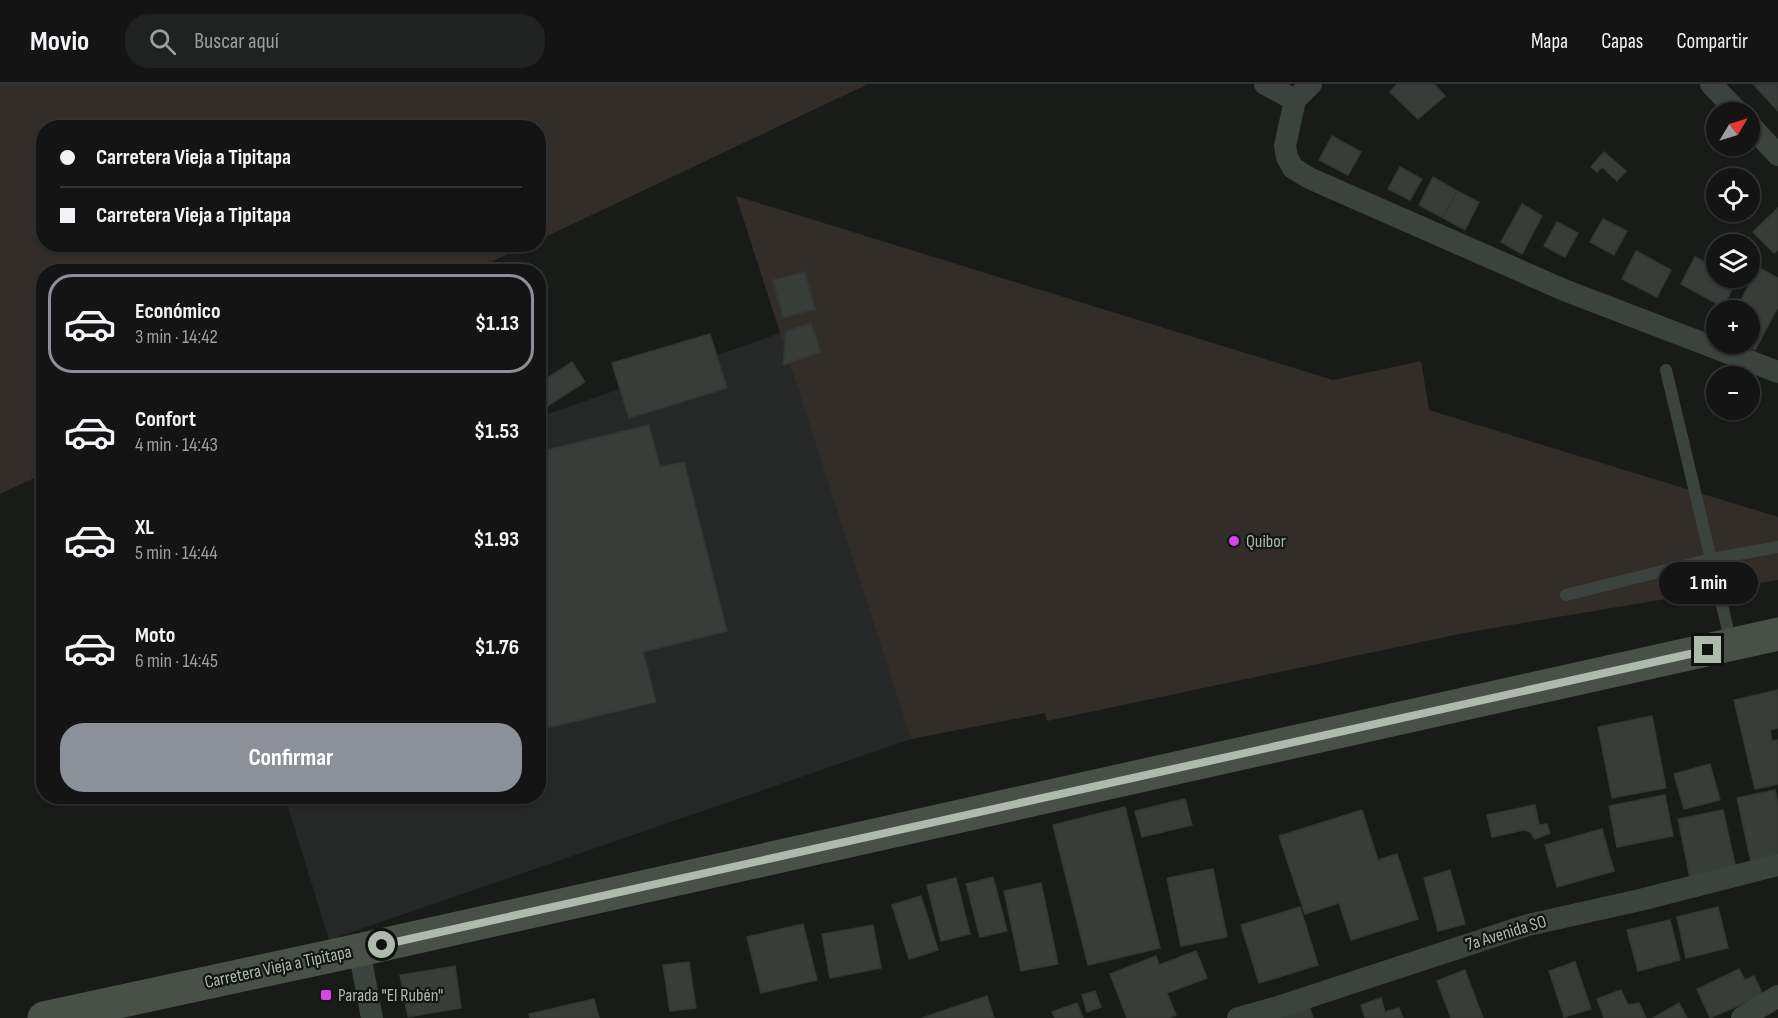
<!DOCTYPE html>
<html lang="es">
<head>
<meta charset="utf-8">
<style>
  body { margin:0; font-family:"Sofia Sans Condensed",sans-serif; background:#202121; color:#f1f3f6; height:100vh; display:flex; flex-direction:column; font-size:22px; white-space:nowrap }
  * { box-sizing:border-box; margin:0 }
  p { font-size:20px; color:#9d9ea0 }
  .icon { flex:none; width:33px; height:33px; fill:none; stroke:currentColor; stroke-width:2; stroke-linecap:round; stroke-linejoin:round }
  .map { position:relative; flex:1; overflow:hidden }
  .side { position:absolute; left:36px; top:180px; width:510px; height:540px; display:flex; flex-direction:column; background:#131413; border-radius:24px; box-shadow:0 2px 4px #0004,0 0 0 2px #323333 }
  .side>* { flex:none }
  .top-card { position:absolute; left:36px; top:36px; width:510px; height:132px; border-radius:24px; box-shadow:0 2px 4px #0004,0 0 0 2px #323333; display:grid; align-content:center; height:132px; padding:0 24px; background:#131413 }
  .needle { width:39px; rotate:52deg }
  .controls { position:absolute; left:1706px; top:18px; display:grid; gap:12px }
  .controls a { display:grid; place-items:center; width:54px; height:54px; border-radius:50%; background:#131413; box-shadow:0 2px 4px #0004,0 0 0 2px #323333; font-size:30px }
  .end { position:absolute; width:27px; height:27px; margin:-14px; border:8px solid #adbaac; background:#111; box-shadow:0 0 0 3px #111 }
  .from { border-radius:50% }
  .bubble { position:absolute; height:42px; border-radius:21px; background:#131413; box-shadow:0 2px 4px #0004,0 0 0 2px #323333; font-size:20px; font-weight:700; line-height:42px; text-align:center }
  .top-card b { display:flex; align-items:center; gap:21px; height:57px; font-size:22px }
  .top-card b+b { border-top:2px solid #323333 }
  .top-card i { width:15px; height:15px; background:#f1f3f6 }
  ul { padding:10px 0 0; list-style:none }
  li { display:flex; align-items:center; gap:18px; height:99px; margin:0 12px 9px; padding:0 12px; border:3px solid transparent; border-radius:24px }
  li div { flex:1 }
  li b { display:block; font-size:22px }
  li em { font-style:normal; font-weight:700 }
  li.on { border-color:#8c9099 }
  li>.icon { width:54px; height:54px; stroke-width:1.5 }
  .action { display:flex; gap:12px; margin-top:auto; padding:12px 24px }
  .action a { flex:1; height:69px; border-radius:24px; background:#8c9099; color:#fff; font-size:24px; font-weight:700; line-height:69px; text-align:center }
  header { display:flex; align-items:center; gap:36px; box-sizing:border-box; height:84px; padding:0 30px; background:#131413; border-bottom:2px solid #323333 }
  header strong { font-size:28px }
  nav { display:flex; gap:33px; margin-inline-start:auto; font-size:21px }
  .search { width:420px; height:54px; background:#202121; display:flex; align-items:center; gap:15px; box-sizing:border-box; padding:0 21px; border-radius:24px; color:#9d9ea0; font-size:22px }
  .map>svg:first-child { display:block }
  .built { fill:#252826 }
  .green { fill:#332d29 }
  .building { fill:#393d3a; stroke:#333734; stroke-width:1.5 }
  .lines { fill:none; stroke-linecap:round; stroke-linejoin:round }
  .lane { stroke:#3c423d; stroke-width:12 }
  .street { stroke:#3c423d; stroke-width:22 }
  .secondary { stroke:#485048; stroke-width:33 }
  .route { stroke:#adbaac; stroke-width:8 }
  .poi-dot { fill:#d943e9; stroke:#141614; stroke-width:2 }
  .labels { text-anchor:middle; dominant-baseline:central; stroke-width:4.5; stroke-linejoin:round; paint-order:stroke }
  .poi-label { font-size:18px; fill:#adbaac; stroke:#141614; text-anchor:start }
  .street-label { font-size:18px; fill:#adbaac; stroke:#141614 }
</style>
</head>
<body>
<header>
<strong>Movio</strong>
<div class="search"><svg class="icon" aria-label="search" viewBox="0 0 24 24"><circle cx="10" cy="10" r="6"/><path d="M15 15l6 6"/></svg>Buscar aquí</div>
<nav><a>Mapa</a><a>Capas</a><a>Compartir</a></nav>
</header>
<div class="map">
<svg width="1778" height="934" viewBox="0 0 1778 934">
  <rect width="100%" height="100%" fill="#191b19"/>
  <polygon class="built" points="786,247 911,655 329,856 285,713 538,712 539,333"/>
  <g class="green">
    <polygon points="0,0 868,0 539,156 538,44 44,44 44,160 528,161 471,187 44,188 43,390 0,410"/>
    <polygon points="736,112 1333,296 1421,277 1429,326 1778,433 1778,496 1464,549 1047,637 1045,629 911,655"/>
  </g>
  <g class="building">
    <polygon points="1397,0 1434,0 1445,12 1418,35 1390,8"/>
    <polygon points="1753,0 1778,0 1778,27"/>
    <polygon points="1332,52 1361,68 1348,91 1319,76"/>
    <polygon points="1604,68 1626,87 1617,97 1602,83 1597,88 1591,83"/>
    <polygon points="1400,83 1422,95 1410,116 1388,105"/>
    <polygon points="1433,93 1457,107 1443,134 1419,121"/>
    <polygon points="1457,107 1479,118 1465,146 1443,134"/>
    <polygon points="1522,120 1542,132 1522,170 1501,158"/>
    <polygon points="1778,124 1778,166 1774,169 1753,148"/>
    <polygon points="1603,135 1627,147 1614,171 1590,158"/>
    <polygon points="1557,138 1578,149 1565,173 1544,162"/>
    <polygon points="1636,167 1671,186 1657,213 1622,195"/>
    <polygon points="1695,173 1716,184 1716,194 1737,195 1723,223 1681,200"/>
    <polygon points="1758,183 1778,194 1778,223 1755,266 1744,260 1749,260 1749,226 1736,226"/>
    <polygon points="805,188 815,225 783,234 773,196"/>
    <polygon points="811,239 821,268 783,281 786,247"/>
    <polygon points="710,250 727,304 629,334 612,279"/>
    <polygon points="572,278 585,298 538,328 538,300"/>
    <polygon points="649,341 660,383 684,378 727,547 643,568 656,618 538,646 538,368"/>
    <polygon points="1778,606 1778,644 1770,646 1772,657 1778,656 1778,700 1755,705 1734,616"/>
    <polygon points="1652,632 1666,704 1612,714 1598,643"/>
    <polygon points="1710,680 1720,716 1684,725 1674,690"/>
    <polygon points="1775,706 1778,721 1778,773 1751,778 1737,714"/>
    <polygon points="1665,711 1673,752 1617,763 1609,722"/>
    <polygon points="1185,715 1192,741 1142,753 1135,727"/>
    <polygon points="1535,721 1539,741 1547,740 1550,749 1535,755 1530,748 1524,746 1492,753 1487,731"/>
    <polygon points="1125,723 1160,864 1088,881 1053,741"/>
    <polygon points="1362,726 1378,776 1397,770 1418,835 1351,856 1339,819 1305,830 1279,752"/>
    <polygon points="1723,726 1736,785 1690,794 1678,735"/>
    <polygon points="1602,745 1614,787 1557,803 1545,761"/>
    <polygon points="1213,785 1227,853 1181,862 1167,794"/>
    <polygon points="1450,786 1465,840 1438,847 1424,794"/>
    <polygon points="993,793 1007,847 980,853 966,800"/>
    <polygon points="956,794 970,850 941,857 927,801"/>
    <polygon points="1041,799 1058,880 1021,887 1004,807"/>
    <polygon points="921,812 938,866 909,875 892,821"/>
    <polygon points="1300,823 1318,881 1259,899 1241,841"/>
    <polygon points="1718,823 1728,864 1686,874 1677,833"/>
    <polygon points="1670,836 1680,876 1638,887 1627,846"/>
    <polygon points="803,840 817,896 761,909 747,853"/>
    <polygon points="873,841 881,884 830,894 822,850"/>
    <polygon points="1196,867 1207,894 1167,909 1176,931 1169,934 1127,934 1110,890 1156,872 1159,881"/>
    <polygon points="689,878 696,924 670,927 663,881"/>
    <polygon points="1575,878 1591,925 1564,933 1549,887"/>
    <polygon points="455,882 461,924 408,933 400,891"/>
    <polygon points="1739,885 1745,896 1754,892 1763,911 1710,934 1697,905"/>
    <polygon points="1465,886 1483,934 1451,934 1437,897"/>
    <polygon points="1621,906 1628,921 1639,919 1646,934 1604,934 1597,915"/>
    <polygon points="1095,907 1101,923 1087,928 1082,911"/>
    <polygon points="987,912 994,934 922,934"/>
    <polygon points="1381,914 1385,928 1399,924 1403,934 1365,934 1361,921"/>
    <polygon points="594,915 599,934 530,934 529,930"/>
    <polygon points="1077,919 1083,934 1055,934 1052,928"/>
    <polygon points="1679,919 1687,934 1653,934"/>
    <polygon points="1309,921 1313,934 1276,934"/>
  </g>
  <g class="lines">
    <g class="lane">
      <polyline points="1666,286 1731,559"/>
      <polyline points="1566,511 1711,475 1778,463"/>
    </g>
    <g class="street">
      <polyline points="1265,0 1295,16"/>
      <polyline points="1311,0 1295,16 1285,62 1287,73 1293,84 1309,94 1564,206 1778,288"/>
      <polyline points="1711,0 1738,28"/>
      <polyline points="1749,40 1778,71"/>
      <polyline points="359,866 372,934"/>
      <polyline points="1238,934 1278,923 1528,841 1640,816 1778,781"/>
      <polyline points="1742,934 1778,912"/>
    </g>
    <polyline class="secondary" points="44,934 359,866 1778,550"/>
  </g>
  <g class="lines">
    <polyline class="route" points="382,861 1708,566"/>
  </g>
  <g class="poi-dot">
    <circle cx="1234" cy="457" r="6"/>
    <rect x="320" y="905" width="12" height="12" rx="3"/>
  </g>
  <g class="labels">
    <g class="poi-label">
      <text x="1246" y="457">Quibor</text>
      <text x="338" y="911">Parada "El Rubén"</text>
    </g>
    <g class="street-label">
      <text transform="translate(1506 849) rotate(-17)">7a Avenida SO</text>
      <text transform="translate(278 883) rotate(-12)">Carretera Vieja a Tipitapa</text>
    </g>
  </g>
</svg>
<div class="controls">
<a><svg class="needle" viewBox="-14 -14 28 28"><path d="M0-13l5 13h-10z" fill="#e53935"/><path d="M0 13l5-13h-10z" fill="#9d9ea0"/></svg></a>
<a><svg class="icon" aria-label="locate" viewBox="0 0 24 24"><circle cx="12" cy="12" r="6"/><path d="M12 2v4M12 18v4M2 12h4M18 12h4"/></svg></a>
<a><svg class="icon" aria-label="layers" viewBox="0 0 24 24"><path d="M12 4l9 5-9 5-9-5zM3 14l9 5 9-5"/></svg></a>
<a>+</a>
<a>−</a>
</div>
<i class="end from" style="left:382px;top:861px"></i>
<i class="end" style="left:1708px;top:566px"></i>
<div class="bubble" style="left:1659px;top:478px;width:99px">1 min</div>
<div class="top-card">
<b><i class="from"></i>Carretera Vieja a Tipitapa</b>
<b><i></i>Carretera Vieja a Tipitapa</b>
</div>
<section class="side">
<ul>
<li class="on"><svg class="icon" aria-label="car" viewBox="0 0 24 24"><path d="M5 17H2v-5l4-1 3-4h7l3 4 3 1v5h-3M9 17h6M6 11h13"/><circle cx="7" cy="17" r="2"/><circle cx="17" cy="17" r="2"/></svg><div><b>Económico</b><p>3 min · 14:42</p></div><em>$1.13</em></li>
<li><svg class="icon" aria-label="car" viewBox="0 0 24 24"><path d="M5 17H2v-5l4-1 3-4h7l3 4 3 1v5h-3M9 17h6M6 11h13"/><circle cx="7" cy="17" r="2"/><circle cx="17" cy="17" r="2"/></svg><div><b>Confort</b><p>4 min · 14:43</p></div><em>$1.53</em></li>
<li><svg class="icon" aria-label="car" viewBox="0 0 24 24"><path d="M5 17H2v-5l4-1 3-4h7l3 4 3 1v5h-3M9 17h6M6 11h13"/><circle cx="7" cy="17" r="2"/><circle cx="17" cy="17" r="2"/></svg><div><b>XL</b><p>5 min · 14:44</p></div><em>$1.93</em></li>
<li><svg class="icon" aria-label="car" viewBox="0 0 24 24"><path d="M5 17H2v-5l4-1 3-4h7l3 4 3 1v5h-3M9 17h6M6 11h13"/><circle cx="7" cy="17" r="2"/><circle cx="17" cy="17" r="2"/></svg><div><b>Moto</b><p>6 min · 14:45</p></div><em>$1.76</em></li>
</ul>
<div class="action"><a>Confirmar</a></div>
</section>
</div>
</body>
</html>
